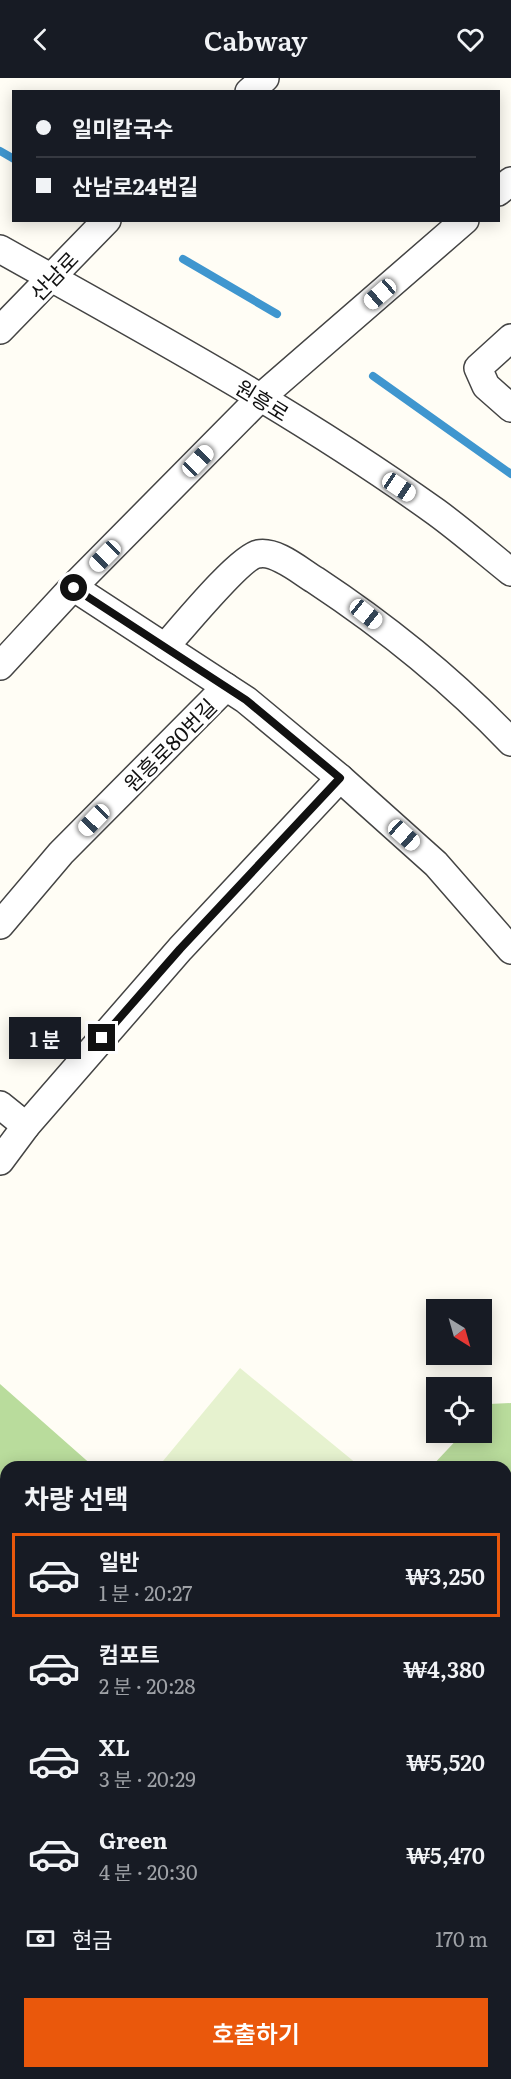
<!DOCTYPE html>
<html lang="ko">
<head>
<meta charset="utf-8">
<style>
  body { margin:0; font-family:Literata,"Noto Sans KR",serif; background:#20242c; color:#f1f3f6; height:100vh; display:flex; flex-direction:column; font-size:22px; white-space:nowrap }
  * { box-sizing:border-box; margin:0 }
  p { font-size:20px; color:#9ea1a6 }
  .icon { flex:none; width:33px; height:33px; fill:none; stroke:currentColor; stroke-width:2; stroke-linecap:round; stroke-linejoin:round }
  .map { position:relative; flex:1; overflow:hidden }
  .side { position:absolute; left:0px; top:1383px; width:512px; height:618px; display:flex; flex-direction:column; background:#171b24; border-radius:18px 18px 0 0; box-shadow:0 3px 15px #0003 }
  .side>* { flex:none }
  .hud { position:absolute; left:12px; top:12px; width:488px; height:132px; border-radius:0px; box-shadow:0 3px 15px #0003; display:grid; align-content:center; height:132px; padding:0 24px; background:#171b24 }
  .needle { width:39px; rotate:143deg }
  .controls { position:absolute; left:426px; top:1221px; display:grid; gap:12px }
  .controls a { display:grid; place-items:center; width:66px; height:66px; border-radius:0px; background:#171b24; box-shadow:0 3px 15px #0003; font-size:30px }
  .end { position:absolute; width:27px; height:27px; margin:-14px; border:8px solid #111; background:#fff; box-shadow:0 0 0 3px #fff }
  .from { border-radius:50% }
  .bubble { position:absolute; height:42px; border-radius:0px; background:#171b24; box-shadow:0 3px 15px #0003; font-size:20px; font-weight:600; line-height:42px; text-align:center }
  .car { position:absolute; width:18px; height:36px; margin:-18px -9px; border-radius:8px; box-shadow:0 0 4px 2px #0007; background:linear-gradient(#fff 24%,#345 0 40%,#fff 0 76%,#345 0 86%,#fff 0) }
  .hud b { display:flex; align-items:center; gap:21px; height:57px; font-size:22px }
  .hud b+b { border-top:2px solid #363941 }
  .hud i { width:15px; height:15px; background:#f1f3f6 }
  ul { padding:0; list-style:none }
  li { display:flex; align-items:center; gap:18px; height:84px; margin:0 12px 9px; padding:0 12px; border:3px solid transparent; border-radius:0px }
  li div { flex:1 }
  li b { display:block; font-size:22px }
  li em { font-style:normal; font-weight:600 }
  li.current { border-color:#ea580c }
  li>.icon { width:54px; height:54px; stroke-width:1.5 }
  h2 { padding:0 24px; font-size:27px; line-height:72px }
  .pay { display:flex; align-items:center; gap:15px; height:66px; padding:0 24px; font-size:22px }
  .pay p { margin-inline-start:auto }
  .action { display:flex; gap:12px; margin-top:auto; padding:12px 24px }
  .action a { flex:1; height:69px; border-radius:0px; background:#ea580c; color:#fff; font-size:24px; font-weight:600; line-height:69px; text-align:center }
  header { display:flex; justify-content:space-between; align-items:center; height:78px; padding:0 24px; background:#171b24; font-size:27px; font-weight:600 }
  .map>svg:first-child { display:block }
  .green { fill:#d5ebbd }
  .forest { fill:#b9dc9c }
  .pitch { fill:#e6f2cf }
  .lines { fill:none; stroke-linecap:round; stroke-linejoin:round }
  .stream { stroke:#3f96cf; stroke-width:8 }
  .street-casing { stroke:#444; stroke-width:30 }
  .secondary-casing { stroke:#333; stroke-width:36 }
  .path { stroke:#333; stroke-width:4; stroke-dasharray:6 3; stroke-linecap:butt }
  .street { stroke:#fff; stroke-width:27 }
  .secondary { stroke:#fff6b0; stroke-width:33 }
  .route { stroke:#111; stroke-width:8 }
  .labels { text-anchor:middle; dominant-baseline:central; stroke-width:6; stroke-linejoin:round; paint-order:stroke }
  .street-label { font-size:21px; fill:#111; stroke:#fff }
</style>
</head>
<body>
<header><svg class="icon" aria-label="back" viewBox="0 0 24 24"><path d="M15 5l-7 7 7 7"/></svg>Cabway<svg class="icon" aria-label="heart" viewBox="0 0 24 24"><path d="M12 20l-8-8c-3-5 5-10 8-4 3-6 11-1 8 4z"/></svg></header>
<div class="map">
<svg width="511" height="2001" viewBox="0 0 511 2001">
  <rect width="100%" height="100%" fill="#fffdf5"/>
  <polygon class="green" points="0,1951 6,1953 6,1995 132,1995 150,2001 0,2001"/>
  <g class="forest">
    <polygon points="0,1306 94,1389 6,1389 6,1550 0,1547"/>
    <polygon points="511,1325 511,1917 506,1917 506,1389 431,1389 463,1355 482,1354 482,1334 489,1326"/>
    <polygon points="6,1643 6,1762 0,1760 0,1654"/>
  </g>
  <polygon class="pitch" points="240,1290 357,1386 354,1389 158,1389"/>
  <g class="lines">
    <g class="stream">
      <polyline points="0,73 14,81"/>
      <polyline points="183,181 277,236"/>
      <polyline points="373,298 511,396"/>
    </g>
    <defs>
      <g id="street">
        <polyline points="249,14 265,0"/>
        <polyline points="498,114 511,103"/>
        <path d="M 0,171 C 148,254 298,335 436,434 C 462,453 486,474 511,494"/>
        <polyline points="0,252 107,142"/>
        <polyline points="511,260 478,290 486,308 511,330"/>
        <polyline points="73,509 246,622 340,700 436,786 511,872"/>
        <path d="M 165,569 C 181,551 240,479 258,476 C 276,472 300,493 315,502 C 386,549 452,602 511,664"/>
        <polyline points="0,588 73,509 260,320 465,142"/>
        <polyline points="0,847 61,775 226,609"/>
        <polyline points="0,1027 26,1048 180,871 340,700"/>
        <polyline points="0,1083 26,1048"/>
      </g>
      <g id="secondary">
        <polyline points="0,1840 6,1842"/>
        <polyline points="473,1995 492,2001"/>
      </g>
    </defs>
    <use href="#street" class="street-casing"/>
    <use href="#secondary" class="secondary-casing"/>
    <g class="path">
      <polyline points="0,1947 6,1949"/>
      <polyline points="0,1983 6,1985"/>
      <polyline points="35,1995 53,2001"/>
      <polyline points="141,1995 158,2001"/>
    </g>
    <use href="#street" class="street"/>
    <use href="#secondary" class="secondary"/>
  </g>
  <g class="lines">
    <polyline class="route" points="74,510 246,622 340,700 180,871 102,960"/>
  </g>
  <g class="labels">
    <g class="street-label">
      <text transform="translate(53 197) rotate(-46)">산남로</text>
      <text transform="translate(263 321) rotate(32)">원흥로</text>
      <text transform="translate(169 666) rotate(-45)">원흥로80번길</text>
    </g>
  </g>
</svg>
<div class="controls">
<a><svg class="needle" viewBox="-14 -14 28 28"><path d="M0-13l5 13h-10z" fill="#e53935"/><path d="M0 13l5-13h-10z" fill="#9ea1a6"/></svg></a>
<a><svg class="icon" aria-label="locate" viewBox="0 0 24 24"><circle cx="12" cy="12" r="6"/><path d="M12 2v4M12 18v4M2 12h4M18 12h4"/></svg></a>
</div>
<i class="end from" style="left:74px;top:510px"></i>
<i class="end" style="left:102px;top:960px"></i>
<div class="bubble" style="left:9px;top:939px;width:72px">1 분</div>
<i class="car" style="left:380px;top:216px;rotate:229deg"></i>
<i class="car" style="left:198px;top:383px;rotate:44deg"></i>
<i class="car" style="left:399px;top:409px;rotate:124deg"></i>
<i class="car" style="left:105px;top:478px;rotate:225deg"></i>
<i class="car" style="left:366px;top:536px;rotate:129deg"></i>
<i class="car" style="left:94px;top:742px;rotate:224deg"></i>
<i class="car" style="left:404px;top:757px;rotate:132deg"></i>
<div class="hud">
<b><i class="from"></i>일미칼국수</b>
<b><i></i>산남로24번길</b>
</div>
<section class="side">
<h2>차량 선택</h2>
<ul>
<li class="current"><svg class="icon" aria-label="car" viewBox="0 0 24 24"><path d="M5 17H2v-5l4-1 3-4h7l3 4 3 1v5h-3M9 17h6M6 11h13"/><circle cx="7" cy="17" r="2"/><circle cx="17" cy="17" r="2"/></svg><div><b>일반</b><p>1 분 · 20:27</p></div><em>₩3,250</em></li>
<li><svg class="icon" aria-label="car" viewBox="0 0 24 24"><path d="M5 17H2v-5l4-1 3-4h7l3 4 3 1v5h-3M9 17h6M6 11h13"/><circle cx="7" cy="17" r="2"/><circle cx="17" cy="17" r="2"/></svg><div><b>컴포트</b><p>2 분 · 20:28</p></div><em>₩4,380</em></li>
<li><svg class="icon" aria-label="car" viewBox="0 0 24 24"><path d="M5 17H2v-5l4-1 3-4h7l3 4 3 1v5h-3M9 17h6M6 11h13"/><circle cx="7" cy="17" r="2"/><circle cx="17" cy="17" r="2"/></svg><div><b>XL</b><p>3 분 · 20:29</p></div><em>₩5,520</em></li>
<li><svg class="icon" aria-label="car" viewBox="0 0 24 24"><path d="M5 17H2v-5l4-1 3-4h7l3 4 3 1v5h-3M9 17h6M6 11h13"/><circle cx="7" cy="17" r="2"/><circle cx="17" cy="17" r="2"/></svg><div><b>Green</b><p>4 분 · 20:30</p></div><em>₩5,470</em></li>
</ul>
<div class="pay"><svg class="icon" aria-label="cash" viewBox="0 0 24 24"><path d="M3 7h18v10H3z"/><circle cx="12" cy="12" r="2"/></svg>현금<p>170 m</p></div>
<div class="action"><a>호출하기</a></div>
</section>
</div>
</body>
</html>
